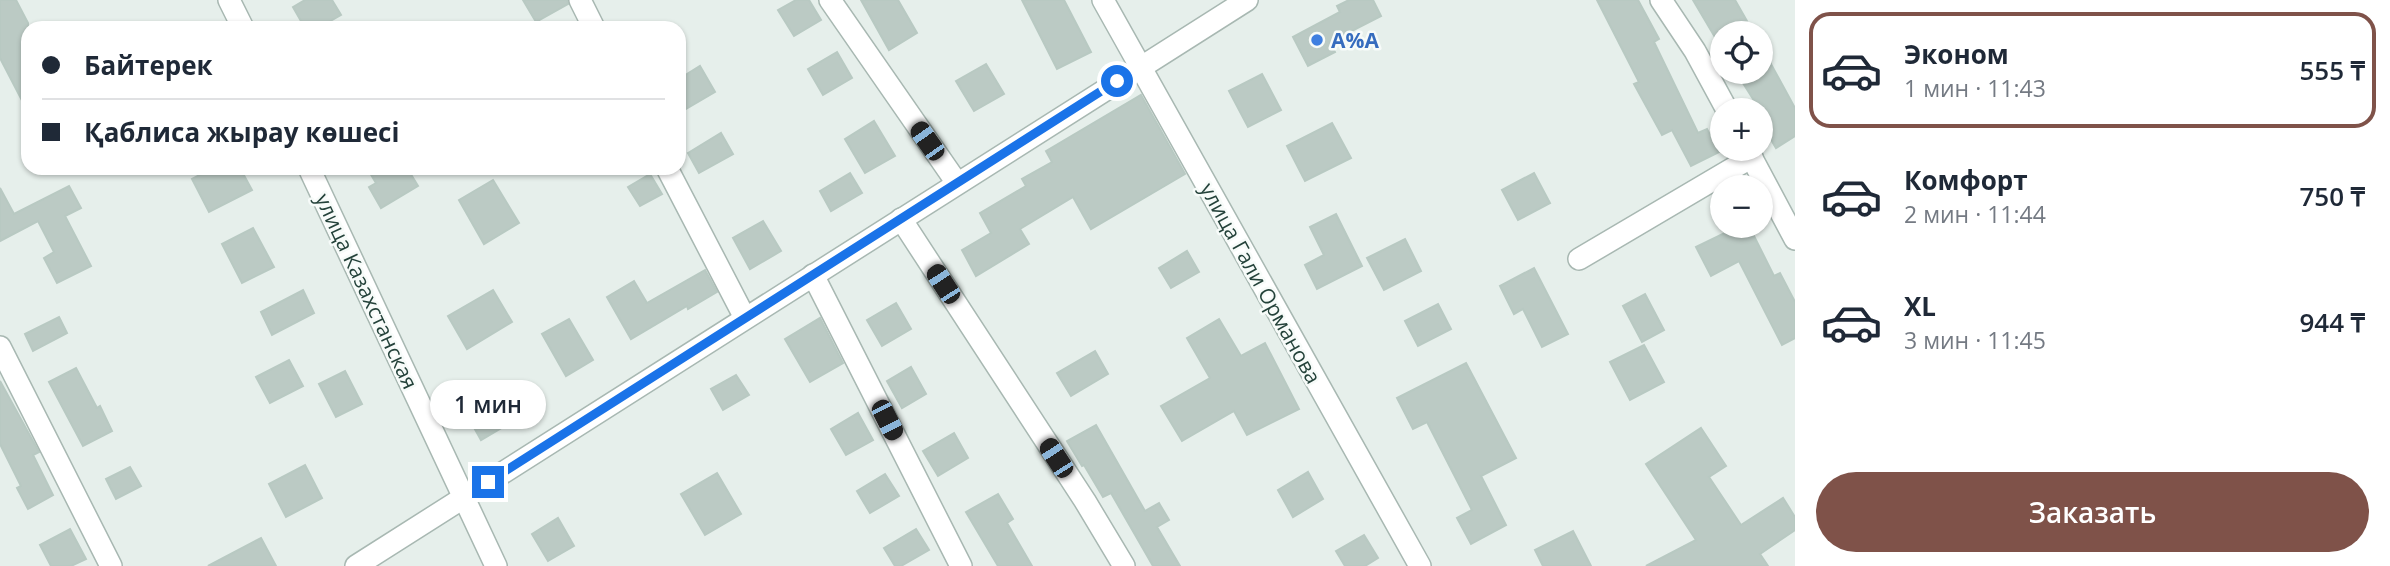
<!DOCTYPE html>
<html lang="ru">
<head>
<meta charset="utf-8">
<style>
  body { margin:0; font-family:"Open Sans",sans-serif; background:#f2f2f3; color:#1f2937; height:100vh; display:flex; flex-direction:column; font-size:26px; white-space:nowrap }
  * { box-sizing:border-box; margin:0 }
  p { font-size:23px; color:#747a83 }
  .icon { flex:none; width:38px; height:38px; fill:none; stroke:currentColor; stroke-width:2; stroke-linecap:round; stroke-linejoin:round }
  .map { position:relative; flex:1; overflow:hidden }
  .side { display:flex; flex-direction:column; background:#fff; width:595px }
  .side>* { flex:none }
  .guide { position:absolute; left:21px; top:21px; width:665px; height:154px; border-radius:21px; box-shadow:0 2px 5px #0004; display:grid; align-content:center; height:154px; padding:0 21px; background:#fff }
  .fabs { position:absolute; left:1710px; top:21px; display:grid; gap:14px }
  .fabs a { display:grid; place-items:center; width:63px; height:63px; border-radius:50%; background:#fff; box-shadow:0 2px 5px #0004; font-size:35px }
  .end { position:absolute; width:32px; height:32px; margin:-16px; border:9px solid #1a73e8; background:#fff; box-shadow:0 0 0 4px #fff }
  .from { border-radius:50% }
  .bubble { position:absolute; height:49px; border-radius:24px; background:#fff; box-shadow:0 2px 5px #0004; font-size:23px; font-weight:600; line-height:49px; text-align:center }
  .car { position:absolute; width:21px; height:42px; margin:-21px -10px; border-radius:9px; box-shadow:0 0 5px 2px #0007; background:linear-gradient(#222 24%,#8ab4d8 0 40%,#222 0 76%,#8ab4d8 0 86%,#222 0) }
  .guide b { display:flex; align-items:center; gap:24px; height:66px; font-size:26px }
  .guide b+b { border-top:2px solid #e0e1e3 }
  .guide i { width:18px; height:18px; background:#1f2937 }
  ul { padding:12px 0 0; list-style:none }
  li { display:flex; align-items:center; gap:21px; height:116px; margin:0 14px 10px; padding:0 7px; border:4px solid transparent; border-radius:21px }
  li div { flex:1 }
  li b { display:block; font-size:26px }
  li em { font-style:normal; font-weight:600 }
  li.active { border-color:#7f5249 }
  li>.icon { width:63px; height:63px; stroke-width:1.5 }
  .cta { display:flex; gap:14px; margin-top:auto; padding:14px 21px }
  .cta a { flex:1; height:80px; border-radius:42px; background:#7f5249; color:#fff; font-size:28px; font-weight:600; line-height:80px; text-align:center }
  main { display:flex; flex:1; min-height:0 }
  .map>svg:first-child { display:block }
  .building { fill:#bbcac4; stroke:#b8c9c2; stroke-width:2 }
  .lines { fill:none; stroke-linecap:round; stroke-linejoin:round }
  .minor-casing { stroke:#a8b8b2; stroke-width:24 }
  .minor { stroke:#fff; stroke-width:21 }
  .route { stroke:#1a73e8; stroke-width:9 }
  .shop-dot { fill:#3f7fe0; stroke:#f7fbf9; stroke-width:2.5 }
  .labels { text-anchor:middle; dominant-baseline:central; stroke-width:5; stroke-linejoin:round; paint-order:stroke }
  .shop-label { font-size:21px; font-weight:bold; fill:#366cbe; stroke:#f7fbf9; text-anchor:start }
  .street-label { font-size:21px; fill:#24423a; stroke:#f7fbf9 }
</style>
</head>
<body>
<main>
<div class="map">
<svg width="1795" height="566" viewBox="0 0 1795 566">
  <rect width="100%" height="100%" fill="#e6efeb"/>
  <g class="building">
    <polygon points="0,0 16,0 28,23 28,112 0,58"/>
    <polygon points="305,0 332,0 341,15 318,28 305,28 293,7"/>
    <polygon points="523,0 567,0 568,4 536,22"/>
    <polygon points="796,0 809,0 821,20 794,36 778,10"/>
    <polygon points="861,0 898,0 917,33 889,50"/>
    <polygon points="1022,0 1064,0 1091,52 1057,69"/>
    <polygon points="1349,0 1373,0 1381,16 1330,42 1335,52 1308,66 1293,37 1340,12 1337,6"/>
    <polygon points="1597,0 1638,0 1659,39 1654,42 1698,133 1707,129 1719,152 1691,166 1672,130 1662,135 1634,84 1639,82"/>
    <polygon points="1693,0 1735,0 1747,21 1722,33 1716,39"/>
    <polygon points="1760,44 1795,108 1795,136 1776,148 1763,126 1767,124 1760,110 1736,72 1760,72"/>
    <polygon points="837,52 852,78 823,95 808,69"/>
    <polygon points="986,64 1004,94 974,111 956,81"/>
    <polygon points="700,66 715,92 679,113 679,79"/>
    <polygon points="1262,74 1281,110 1248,127 1229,91"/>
    <polygon points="1141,95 1185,174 1091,229 1073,197 1020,229 1029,244 976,276 962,250 991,233 980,213 1026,186 1022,179 1052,162 1046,151"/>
    <polygon points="874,121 895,156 865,173 845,139"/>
    <polygon points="1332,123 1351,158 1305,181 1287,146"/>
    <polygon points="721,133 733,154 699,173 688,153"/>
    <polygon points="213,168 240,168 252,190 209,212 192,179"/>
    <polygon points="367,168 407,168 418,186 381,208 369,187 376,183"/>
    <polygon points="850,173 862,193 831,211 820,191"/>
    <polygon points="1534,173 1550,203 1518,220 1502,190"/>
    <polygon points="650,174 662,194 640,206 628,187"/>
    <polygon points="493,180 519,223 484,244 459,200"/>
    <polygon points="69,186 81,208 65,216 91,266 57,283 44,258 54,252 38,221 0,241 0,188 14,214"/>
    <polygon points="1336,214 1362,266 1317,289 1305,265 1324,255 1310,227"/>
    <polygon points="763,221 781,251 750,269 733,238"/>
    <polygon points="1724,226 1749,226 1774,276 1780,273 1795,302 1795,338 1782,345 1739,261 1711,276 1696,247 1727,232"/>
    <polygon points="253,228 274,267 242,283 222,244"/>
    <polygon points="1405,239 1421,271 1384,290 1367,258"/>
    <polygon points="1187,251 1199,272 1171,288 1159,268"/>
    <polygon points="1534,268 1568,334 1542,347 1523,309 1514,314 1500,286"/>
    <polygon points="705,270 717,292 688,309 687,306 631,339 607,297 634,281 647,303"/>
    <polygon points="303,290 314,313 272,335 261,312"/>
    <polygon points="493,290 512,322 467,349 448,316"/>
    <polygon points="1645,294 1664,330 1642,342 1623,306"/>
    <polygon points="896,303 911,329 882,346 867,320"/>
    <polygon points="1438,304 1451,329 1418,346 1405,321"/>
    <polygon points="59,317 67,333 33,351 25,334"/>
    <polygon points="820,318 843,363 810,382 785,339"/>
    <polygon points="569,319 593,360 566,376 542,334"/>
    <polygon points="1219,319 1241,356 1265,343 1299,409 1247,435 1234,411 1182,441 1161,406 1210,378 1187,338"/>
    <polygon points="1644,345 1664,382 1630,400 1610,362"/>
    <polygon points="1095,351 1108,374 1071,396 1057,373"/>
    <polygon points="289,360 303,386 270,403 256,377"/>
    <polygon points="1466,363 1516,458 1481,476 1506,525 1471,544 1457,518 1472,510 1427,422 1413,429 1397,398"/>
    <polygon points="911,367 926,394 902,408 887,381"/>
    <polygon points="76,368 97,408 100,406 112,431 83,446 49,382"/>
    <polygon points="345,371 362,404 336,417 319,384"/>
    <polygon points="736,375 749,395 723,410 711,389"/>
    <polygon points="0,381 39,452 33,455 53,495 28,509 17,488 21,486 0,444"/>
    <polygon points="495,408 505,426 481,440 471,422"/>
    <polygon points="858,413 873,440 846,455 831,429"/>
    <polygon points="1096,425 1145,511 1159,503 1169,520 1157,527 1180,566 1153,566 1111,493 1103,497 1084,465 1082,466 1067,441"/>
    <polygon points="1701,428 1726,466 1709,477 1741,525 1783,498 1795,517 1795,530 1760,554 1768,566 1646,566 1696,540 1646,464"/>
    <polygon points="954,433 968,458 938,476 923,451"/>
    <polygon points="305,465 322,498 286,517 269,484"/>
    <polygon points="130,467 141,486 116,499 106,479"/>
    <polygon points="1308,472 1323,499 1293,517 1278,490"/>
    <polygon points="717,473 741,514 705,535 681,494"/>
    <polygon points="885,474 899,496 870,513 857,491"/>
    <polygon points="998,494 1013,519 1007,523 1032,566 998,566 966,512"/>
    <polygon points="558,518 574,546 548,561 532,534"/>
    <polygon points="70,529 86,559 71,566 51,566 40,545"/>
    <polygon points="916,529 929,550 901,566 895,566 884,548"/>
    <polygon points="1573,531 1591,566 1543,566 1535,550"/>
    <polygon points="1364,535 1378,558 1365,566 1345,566 1336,551"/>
    <polygon points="261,538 276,566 208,566"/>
  </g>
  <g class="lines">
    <defs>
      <g id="minor">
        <polyline points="229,0 243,28"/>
        <polyline points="580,0 594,28"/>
        <polyline points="830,0 957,183"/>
        <polyline points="1103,0 1420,566"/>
        <polyline points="1661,0 1695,51 1727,110"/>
        <polyline points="1747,149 1795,239"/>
        <polyline points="309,168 496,566"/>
        <polyline points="667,168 745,318"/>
        <polyline points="901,219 1085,501 1124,566"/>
        <polyline points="1579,259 1752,157"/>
        <polyline points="813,275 961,566"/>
        <polyline points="0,347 111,566"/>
        <polyline points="356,566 1247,0"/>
      </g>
    </defs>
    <use href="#minor" class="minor-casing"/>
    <use href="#minor" class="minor"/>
  </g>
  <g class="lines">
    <polyline class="route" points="488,482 1117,81"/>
  </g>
  <circle class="shop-dot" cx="1317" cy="40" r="7"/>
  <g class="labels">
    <g class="shop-label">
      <text x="1331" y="40">A%A</text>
    </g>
    <g class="street-label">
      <text transform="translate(1261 283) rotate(61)">улица Гали Орманова</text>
      <text transform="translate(367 291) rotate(65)">улица Казахстанская</text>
    </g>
  </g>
</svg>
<div class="fabs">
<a><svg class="icon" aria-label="locate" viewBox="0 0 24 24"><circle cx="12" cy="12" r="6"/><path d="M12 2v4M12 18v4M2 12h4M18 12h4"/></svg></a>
<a>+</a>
<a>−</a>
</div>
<i class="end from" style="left:1117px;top:81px"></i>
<i class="end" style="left:488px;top:482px"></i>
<div class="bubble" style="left:430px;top:380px;width:116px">1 мин</div>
<i class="car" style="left:927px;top:141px;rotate:325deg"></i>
<i class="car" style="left:943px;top:284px;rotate:327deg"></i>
<i class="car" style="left:887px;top:420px;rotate:153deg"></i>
<i class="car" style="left:1056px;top:458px;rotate:327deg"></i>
<div class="guide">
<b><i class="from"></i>Байтерек</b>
<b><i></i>Қаблиса жырау көшесі</b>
</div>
</div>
<section class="side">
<ul>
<li class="active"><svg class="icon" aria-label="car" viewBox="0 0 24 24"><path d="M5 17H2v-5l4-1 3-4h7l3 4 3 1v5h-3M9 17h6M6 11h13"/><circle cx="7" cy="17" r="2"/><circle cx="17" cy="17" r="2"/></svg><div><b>Эконом</b><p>1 мин · 11:43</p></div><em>555 ₸</em></li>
<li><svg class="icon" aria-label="car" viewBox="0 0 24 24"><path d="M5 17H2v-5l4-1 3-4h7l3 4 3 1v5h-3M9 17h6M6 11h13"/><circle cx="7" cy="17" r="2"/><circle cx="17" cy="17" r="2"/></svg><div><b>Комфорт</b><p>2 мин · 11:44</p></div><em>750 ₸</em></li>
<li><svg class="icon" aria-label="car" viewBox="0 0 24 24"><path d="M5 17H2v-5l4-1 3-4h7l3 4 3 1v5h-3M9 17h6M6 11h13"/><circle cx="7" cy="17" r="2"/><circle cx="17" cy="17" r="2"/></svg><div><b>XL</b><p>3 мин · 11:45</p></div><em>944 ₸</em></li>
</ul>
<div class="cta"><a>Заказать</a></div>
</section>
</main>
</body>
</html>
